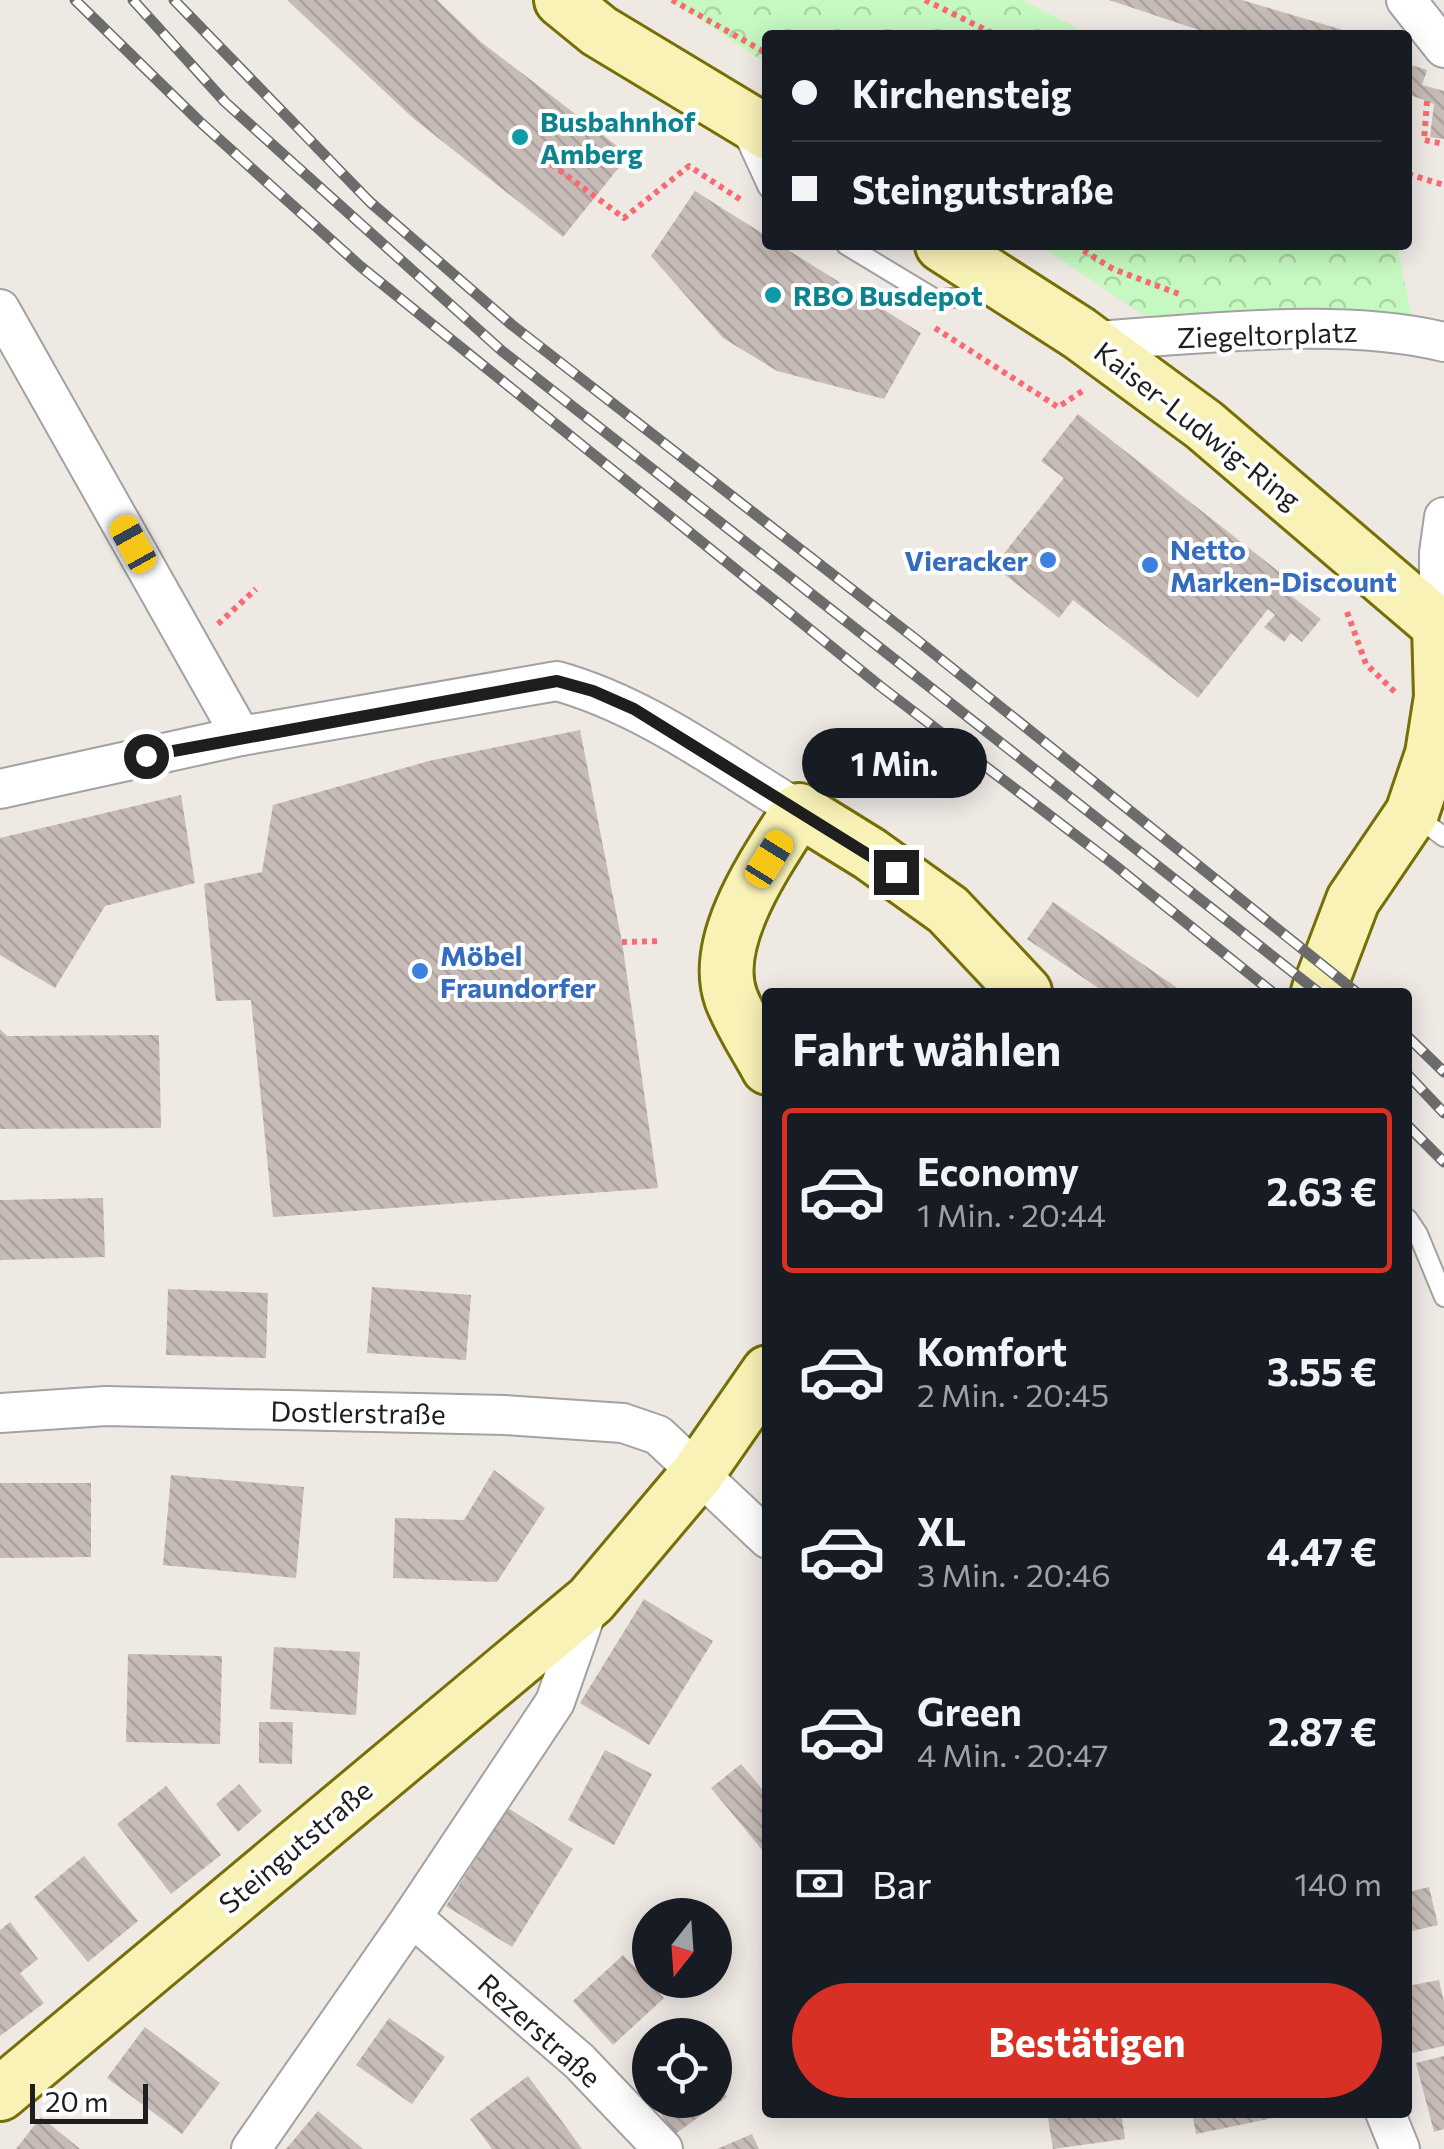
<!DOCTYPE html>
<html lang="de">
<head>
<meta charset="utf-8">
<style>
  body { margin:0; font-family:Commissioner,sans-serif; background:#20242c; color:#f1f3f6; height:100vh; display:flex; flex-direction:column; font-size:38px; white-space:nowrap }
  * { box-sizing:border-box; margin:0 }
  p { font-size:32px; color:#9ea1a6 }
  .icon { flex:none; width:55px; height:55px; fill:none; stroke:currentColor; stroke-width:2; stroke-linecap:round; stroke-linejoin:round }
  .map { position:relative; flex:1; overflow:hidden }
  .sheet { position:absolute; left:762px; top:988px; width:650px; height:1130px; display:flex; flex-direction:column; background:#171b24; border-radius:10px; box-shadow:0 5px 25px #0003 }
  .sheet>* { flex:none }
  .guide { position:absolute; left:762px; top:30px; width:650px; height:220px; border-radius:10px; box-shadow:0 5px 25px #0003; display:grid; align-content:center; height:220px; padding:0 30px; background:#171b24 }
  .needle { width:65px; rotate:197deg }
  .fabs { position:absolute; left:632px; top:1898px; display:grid; gap:20px }
  .fabs a { display:grid; place-items:center; width:100px; height:100px; border-radius:50%; background:#171b24; box-shadow:0 5px 25px #0003; font-size:50px }
  .scale { position:absolute; left:30px; bottom:25px; width:118px; box-sizing:border-box; padding-left:10px; border:5px solid #1e1e1e; border-top:0; font-size:28px; line-height:35px; white-space:nowrap; color:#1e1e1e; -webkit-text-stroke:8px #fff; paint-order:stroke }
  .end { position:absolute; width:45px; height:45px; margin:-22px; border:12px solid #1e1e1e; background:#fff; box-shadow:0 0 0 5px #fff }
  .from { border-radius:50% }
  .bubble { position:absolute; height:70px; border-radius:35px; background:#171b24; box-shadow:0 5px 25px #0003; font-size:32px; font-weight:700; line-height:70px; text-align:center }
  .car { position:absolute; width:30px; height:60px; margin:-30px -15px; border-radius:12px; box-shadow:0 0 8px 2px #0007; background:linear-gradient(#f5c518 24%,#345 0 40%,#f5c518 0 76%,#345 0 86%,#f5c518 0) }
  .guide b { display:flex; align-items:center; gap:35px; height:95px; font-size:38px }
  .guide b+b { border-top:2px solid #363941 }
  .guide i { width:25px; height:25px; background:#f1f3f6 }
  ul { padding:0; list-style:none }
  li { display:flex; align-items:center; gap:30px; height:165px; margin:0 20px 15px; padding:0 10px; border:5px solid transparent; border-radius:10px }
  li div { flex:1 }
  li b { display:block; font-size:38px }
  li em { font-style:normal; font-weight:700 }
  li.on { border-color:#d93025 }
  li>.icon { width:90px; height:90px; stroke-width:1.5 }
  h2 { padding:0 30px; font-size:45px; line-height:120px }
  .pay { display:flex; align-items:center; gap:25px; height:110px; padding:0 30px; font-size:38px }
  .pay p { margin-inline-start:auto }
  .action { display:flex; gap:20px; margin-top:auto; padding:20px 30px }
  .action a { flex:1; height:115px; border-radius:60px; background:#d93025; color:#fff; font-size:40px; font-weight:700; line-height:115px; text-align:center }
  .map>svg:first-child { display:block }
  .park { fill:url(#park-crowns) }
  .building { fill:url(#building-back-hatch) }
  .lines { fill:none; stroke-linecap:round; stroke-linejoin:round }
  .lane-casing { stroke:#a2a2a2; stroke-width:22 }
  .street-casing { stroke:#a2a2a2; stroke-width:42 }
  .secondary-casing { stroke:#756f05; stroke-width:58 }
  .path { stroke:#f96a72; stroke-width:6; stroke-dasharray:5 5; stroke-linecap:butt }
  .lane { stroke:#fff; stroke-width:18 }
  .street { stroke:#fff; stroke-width:38 }
  .secondary { stroke:#f9f2b7; stroke-width:52 }
  .rail-casing { stroke:#6c6c6c; stroke-width:11 }
  .rail { stroke:#fff; stroke-width:8; stroke-dasharray:22; stroke-linecap:butt }
  .route { stroke:#1e1e1e; stroke-width:12 }
  .culture-dot { fill:#0f9aa8; stroke:#fff; stroke-width:4 }
  .shop-dot { fill:#3f7fe0; stroke:#fff; stroke-width:4 }
  .labels { text-anchor:middle; dominant-baseline:central; stroke-width:8; stroke-linejoin:round; paint-order:stroke }
  .culture-label { font-size:28px; font-weight:bold; fill:#0d838f; stroke:#fff; text-anchor:start }
  .street-label { font-size:28px; fill:#1e1e1e; stroke:#fff }
  .shop-label { font-size:28px; font-weight:bold; fill:#366cbe; stroke:#fff; text-anchor:start }
</style>
</head>
<body>
<div class="map">
<svg width="1444" height="2149" viewBox="0 0 1444 2149">
  <defs>
    <pattern id="park-crowns" width="20" height="18" patternUnits="userSpaceOnUse" patternTransform="scale(2.5)"><rect width="20" height="18" fill="#c5f9c1"/><path d="M2 6a3 3 0 1 1 6 0M12 15a3 3 0 1 1 6 0" fill="none" stroke="#a9d5a5"/></pattern>
    <pattern id="building-back-hatch" width="6" height="6" patternUnits="userSpaceOnUse" patternTransform="scale(2.5)"><rect width="6" height="6" fill="#c7bbb7"/><path d="M-1 5l2 2M0 0l6 6M5-1l2 2" fill="none" stroke="#aaa09d"/></pattern>
  </defs>
  <rect width="100%" height="100%" fill="#efe9e4"/>
  <g class="park">
    <polygon points="671,0 1023,0 1090,35 768,35 767,64"/>
    <polygon points="1039,245 1397,245 1411,314 1157,324"/>
  </g>
  <g class="building">
    <polygon points="287,0 437,0 481,42 629,155 563,237 413,118"/>
    <polygon points="1109,0 1242,0 1356,34 1214,35"/>
    <polygon points="1408,64 1427,70 1422,85 1444,91 1444,139 1430,137 1434,104 1413,96 1408,98"/>
    <polygon points="695,191 768,237 768,245 780,245 921,333 884,399 777,371 723,338 651,256"/>
    <polygon points="1078,414 1292,582 1285,591 1321,619 1302,642 1291,633 1284,642 1264,627 1275,615 1268,609 1198,698 1073,600 1059,618 994,566 1064,478 1041,461"/>
    <polygon points="580,730 622,942 658,1188 273,1217 251,1000 216,1001 204,884 262,872 273,805 429,761"/>
    <polygon points="181,795 195,883 105,906 55,988 0,955 0,838"/>
    <polygon points="1053,902 1183,992 1104,992 1027,939"/>
    <polygon points="0,1029 7,1036 159,1035 161,1128 0,1129"/>
    <polygon points="103,1198 105,1257 0,1260 0,1200"/>
    <polygon points="372,1287 471,1295 466,1360 367,1353"/>
    <polygon points="168,1289 268,1293 266,1358 166,1355"/>
    <polygon points="494,1470 545,1508 497,1582 393,1578 395,1518 464,1520"/>
    <polygon points="171,1475 304,1487 296,1578 163,1565"/>
    <polygon points="0,1483 91,1483 91,1557 0,1558"/>
    <polygon points="644,1599 713,1641 649,1745 580,1703"/>
    <polygon points="274,1647 360,1652 356,1715 270,1709"/>
    <polygon points="128,1654 222,1656 220,1744 126,1742"/>
    <polygon points="259,1722 293,1722 292,1764 259,1763"/>
    <polygon points="605,1750 652,1774 614,1845 568,1820"/>
    <polygon points="741,1764 768,1796 768,1857 711,1788"/>
    <polygon points="239,1784 262,1811 238,1832 216,1804"/>
    <polygon points="166,1786 221,1855 171,1894 117,1824"/>
    <polygon points="508,1808 573,1849 512,1947 446,1906"/>
    <polygon points="84,1856 138,1921 88,1962 34,1897"/>
    <polygon points="1429,1887 1438,1925 1412,1931 1408,1892"/>
    <polygon points="10,1922 38,1959 20,1973 44,2003 0,2036 0,1930"/>
    <polygon points="623,1955 664,1998 613,2045 573,2001"/>
    <polygon points="1439,1980 1444,2002 1444,2046 1412,2053 1408,2035 1408,1986"/>
    <polygon points="389,2018 445,2057 412,2104 356,2065"/>
    <polygon points="145,2027 220,2083 182,2134 107,2078"/>
    <polygon points="1444,2056 1444,2129 1434,2132 1416,2063"/>
    <polygon points="650,2065 650,2099 634,2076"/>
    <polygon points="528,2076 566,2127 582,2149 492,2149 470,2119"/>
    <polygon points="715,2080 727,2097 675,2134 651,2100 715,2100"/>
    <polygon points="318,2111 363,2149 286,2149"/>
    <polygon points="1047,2112 1121,2112 1125,2139 1053,2149"/>
    <polygon points="1192,2112 1272,2112 1273,2118 1196,2134"/>
    <polygon points="41,2117 80,2149 16,2149"/>
    <polygon points="752,2134 759,2149 717,2149"/>
  </g>
  <g class="lines">
    <defs>
      <g id="lane">
        <polyline points="743,134 768,188"/>
        <polyline points="846,245 937,300 995,292"/>
        <polyline points="1416,816 1444,837"/>
        <polyline points="1408,1219 1418,1234 1444,1297"/>
      </g>
      <g id="street">
        <polyline points="1406,0 1444,48"/>
        <polyline points="0,309 241,736"/>
        <path d="M 1090,341 C 1198,335 1340,316 1444,342"/>
        <polyline points="1439,625 1439,553 1444,517"/>
        <path d="M 0,789 L 241,736 L 557,681 C 646,706 721,763 799,810"/>
        <polyline points="0,1413 106,1406 505,1415 623,1423 658,1435 768,1539"/>
        <polyline points="412,1917 579,2061 663,2149"/>
        <polyline points="1385,2112 1400,2149"/>
        <polyline points="251,2149 412,1917 555,1702 590,1602"/>
      </g>
      <g id="secondary">
        <polyline points="561,0 599,31 768,133"/>
        <polyline points="942,245 1079,333 1204,425 1444,630"/>
        <polyline points="1318,992 1353,900 1412,813 1432,754 1441,697 1439,625"/>
        <path d="M 768,1068 C 756,1046 740,1022 731,998 C 710,939 769,858 799,810 L 870,854 L 948,910 L 1025,992"/>
        <polyline points="0,2094 591,1600 698,1473 768,1372"/>
      </g>
    </defs>
    <use href="#lane" class="lane-casing"/>
    <use href="#street" class="street-casing"/>
    <use href="#secondary" class="secondary-casing"/>
    <g class="path">
      <polyline points="672,0 768,54"/>
      <polyline points="925,0 996,35"/>
      <polyline points="1427,101 1424,140 1444,144"/>
      <polyline points="543,158 624,218 689,166 741,200"/>
      <polyline points="1408,174 1444,185"/>
      <polyline points="1075,245 1113,269 1179,294"/>
      <polyline points="935,328 1058,407 1084,390"/>
      <polyline points="1347,612 1366,664 1396,693"/>
      <polyline points="218,624 256,589"/>
      <polyline points="622,942 662,941"/>
    </g>
    <use href="#lane" class="lane"/>
    <use href="#street" class="street"/>
    <use href="#secondary" class="secondary"/>
    <defs>
      <g id="rail">
        <polyline points="75,0 199,121 360,266 880,686 1112,863 1272,992"/>
        <polyline points="133,0 225,102 502,351 1318,992"/>
        <polyline points="174,0 370,202 512,325 917,640 1356,992"/>
        <polyline points="1408,1037 1444,1072"/>
        <polyline points="1408,1075 1444,1113"/>
        <polyline points="1408,1126 1444,1162"/>
      </g>
    </defs>
    <use href="#rail" class="rail-casing"/>
    <use href="#rail" class="rail"/>
  </g>
  <g class="lines">
    <polyline class="route" points="146,756 557,681 593,691 634,709 896,872"/>
  </g>
  <g class="culture-dot">
    <circle cx="520" cy="137" r="10"/>
    <circle cx="773" cy="295" r="10"/>
  </g>
  <g class="shop-dot">
    <circle cx="1048" cy="560" r="10"/>
    <circle cx="1150" cy="565" r="10"/>
    <circle cx="420" cy="971" r="10"/>
  </g>
  <g class="labels">
    <g class="culture-label">
      <text x="540" y="121">Busbahnhof<tspan x="540" dy="32">Amberg</tspan></text>
      <text x="793" y="295">RBO Busdepot</text>
    </g>
    <g class="street-label">
      <text transform="translate(1267 334) rotate(-2)">Ziegeltorplatz</text>
      <text transform="translate(1198 425) rotate(38)">Kaiser-Ludwig-Ring</text>
      <text transform="translate(358 1412) rotate(1)">Dostlerstraße</text>
      <text transform="translate(295 1846) rotate(-40)">Steingutstraße</text>
      <text transform="translate(540 2030) rotate(42)">Rezerstraße</text>
    </g>
    <g class="shop-label">
      <text x="1170" y="549">Netto<tspan x="1170" dy="32">Marken-Discount</tspan></text>
      <text x="1028" y="560" text-anchor="end">Vieracker</text>
      <text x="440" y="955">Möbel<tspan x="440" dy="32">Fraundorfer</tspan></text>
    </g>
  </g>
</svg>
<div class="fabs">
<a><svg class="needle" viewBox="-14 -14 28 28"><path d="M0-13l5 13h-10z" fill="#e53935"/><path d="M0 13l5-13h-10z" fill="#9ea1a6"/></svg></a>
<a><svg class="icon" aria-label="locate" viewBox="0 0 24 24"><circle cx="12" cy="12" r="6"/><path d="M12 2v4M12 18v4M2 12h4M18 12h4"/></svg></a>
</div>
<div class="scale">20 m</div>
<i class="end from" style="left:146px;top:756px"></i>
<i class="end" style="left:896px;top:872px"></i>
<div class="bubble" style="left:802px;top:728px;width:185px">1 Min.</div>
<i class="car" style="left:133px;top:544px;rotate:331deg"></i>
<i class="car" style="left:769px;top:859px;rotate:32deg"></i>
<div class="guide">
<b><i class="from"></i>Kirchensteig</b>
<b><i></i>Steingutstraße</b>
</div>
<section class="sheet">
<h2>Fahrt wählen</h2>
<ul>
<li class="on"><svg class="icon" aria-label="car" viewBox="0 0 24 24"><path d="M5 17H2v-5l4-1 3-4h7l3 4 3 1v5h-3M9 17h6M6 11h13"/><circle cx="7" cy="17" r="2"/><circle cx="17" cy="17" r="2"/></svg><div><b>Economy</b><p>1 Min. · 20:44</p></div><em>2.63 €</em></li>
<li><svg class="icon" aria-label="car" viewBox="0 0 24 24"><path d="M5 17H2v-5l4-1 3-4h7l3 4 3 1v5h-3M9 17h6M6 11h13"/><circle cx="7" cy="17" r="2"/><circle cx="17" cy="17" r="2"/></svg><div><b>Komfort</b><p>2 Min. · 20:45</p></div><em>3.55 €</em></li>
<li><svg class="icon" aria-label="car" viewBox="0 0 24 24"><path d="M5 17H2v-5l4-1 3-4h7l3 4 3 1v5h-3M9 17h6M6 11h13"/><circle cx="7" cy="17" r="2"/><circle cx="17" cy="17" r="2"/></svg><div><b>XL</b><p>3 Min. · 20:46</p></div><em>4.47 €</em></li>
<li><svg class="icon" aria-label="car" viewBox="0 0 24 24"><path d="M5 17H2v-5l4-1 3-4h7l3 4 3 1v5h-3M9 17h6M6 11h13"/><circle cx="7" cy="17" r="2"/><circle cx="17" cy="17" r="2"/></svg><div><b>Green</b><p>4 Min. · 20:47</p></div><em>2.87 €</em></li>
</ul>
<div class="pay"><svg class="icon" aria-label="cash" viewBox="0 0 24 24"><path d="M3 7h18v10H3z"/><circle cx="12" cy="12" r="2"/></svg>Bar<p>140 m</p></div>
<div class="action"><a>Bestätigen</a></div>
</section>
</div>
</body>
</html>
